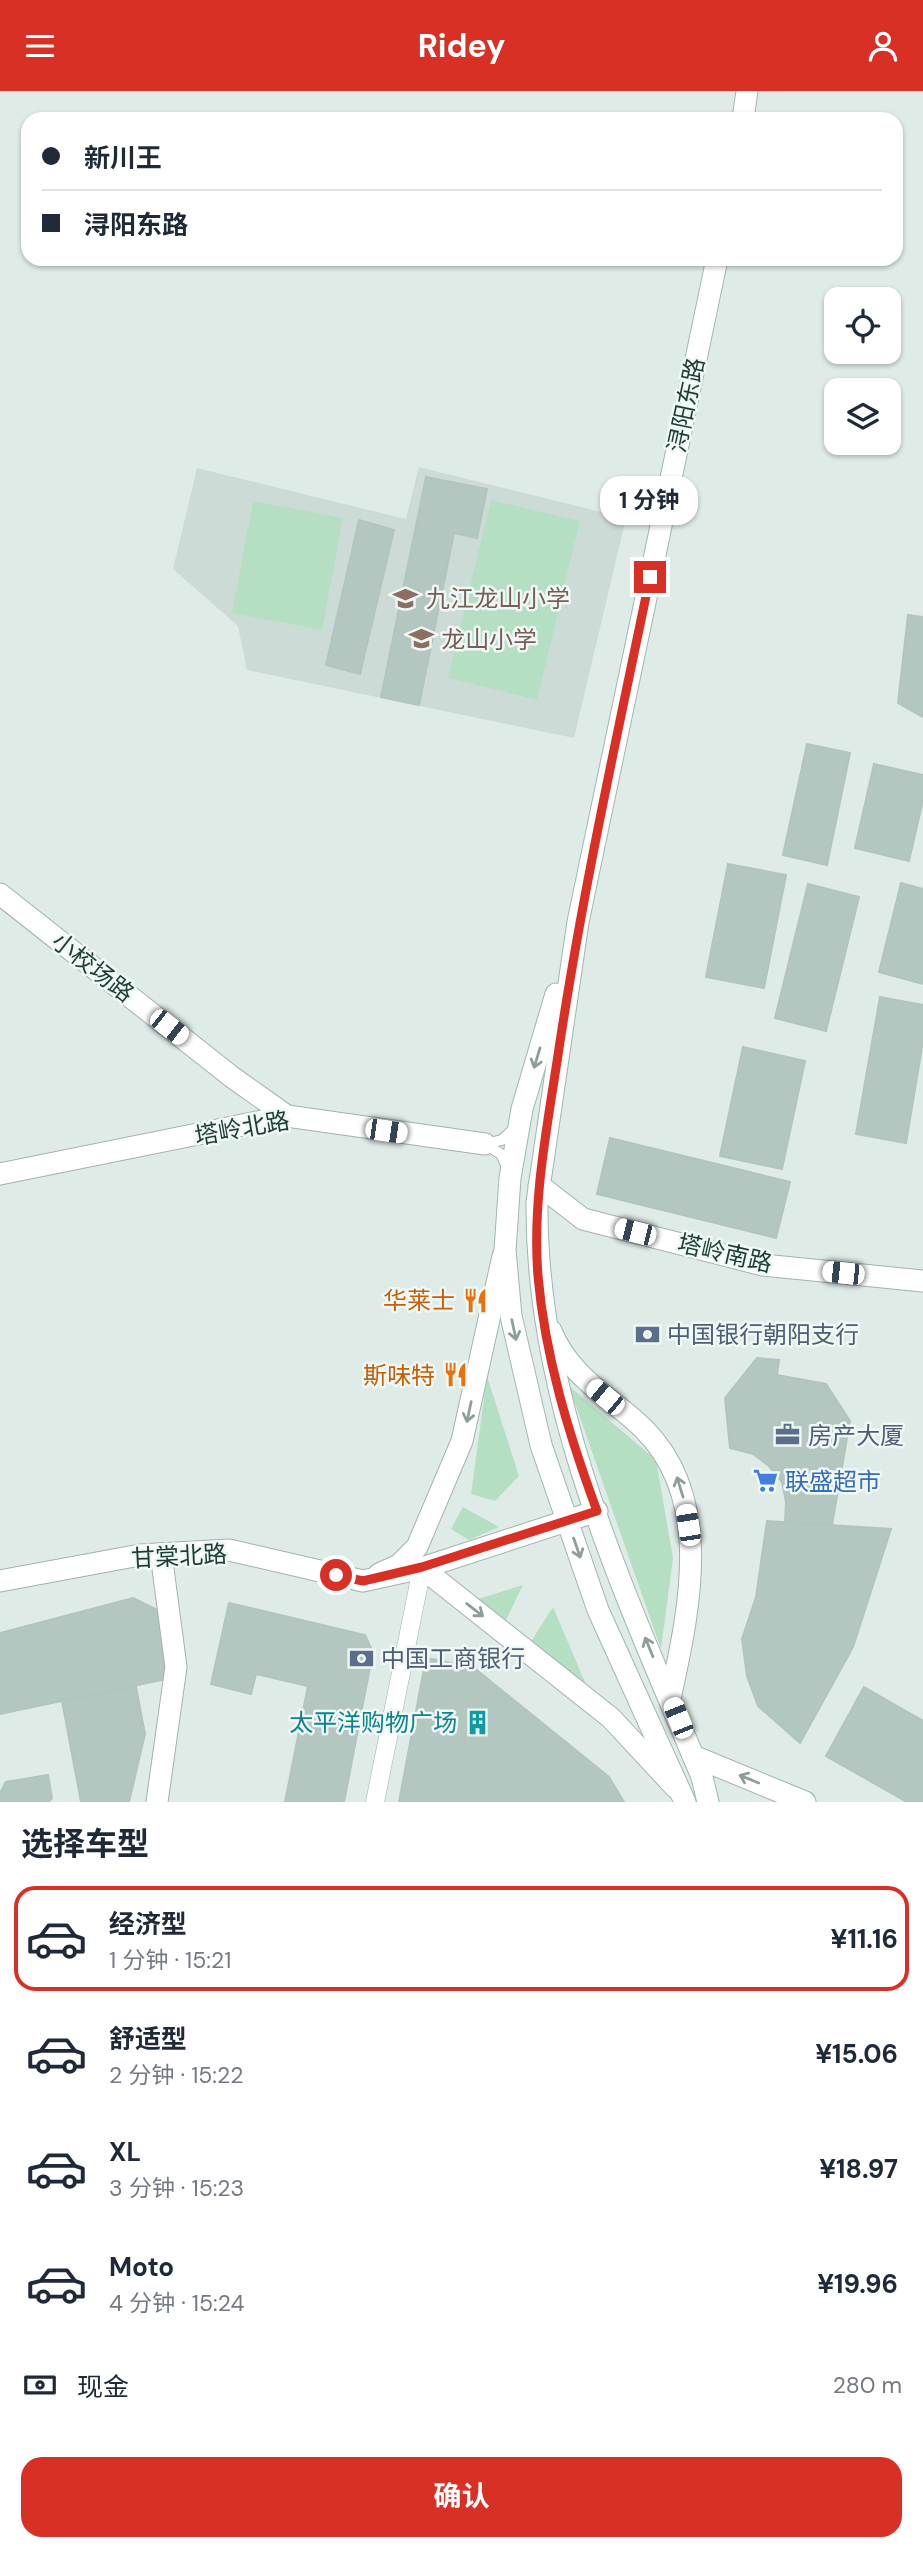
<!DOCTYPE html>
<html lang="zh">
<head>
<meta charset="utf-8">
<style>
  body { margin:0; font-family:"DM Sans","Noto Sans SC",sans-serif; background:#f6f6f7; color:#1f2937; height:100vh; display:flex; flex-direction:column; font-size:26px; white-space:nowrap }
  * { box-sizing:border-box; margin:0 }
  p { font-size:23px; color:#747a83 }
  .icon { flex:none; width:38px; height:38px; fill:none; stroke:currentColor; stroke-width:2; stroke-linecap:round; stroke-linejoin:round }
  .map { position:relative; height:1711px; overflow:hidden }
  .details { display:flex; flex-direction:column; background:#fff; flex:1 }
  .details>* { flex:none }
  .top-card { position:absolute; left:21px; top:21px; width:882px; height:154px; border-radius:21px; box-shadow:0 2px 5px #0004; display:grid; align-content:center; height:154px; padding:0 21px; background:#fff }
  .buttons { position:absolute; left:824px; top:196px; display:grid; gap:14px }
  .buttons a { display:grid; place-items:center; width:77px; height:77px; border-radius:14px; background:#fff; box-shadow:0 2px 5px #0004; font-size:35px }
  .end { position:absolute; width:32px; height:32px; margin:-16px; border:9px solid #d93025; background:#fff; box-shadow:0 0 0 4px #fff }
  .from { border-radius:50% }
  .bubble { position:absolute; height:49px; border-radius:21px; background:#fff; box-shadow:0 2px 5px #0004; font-size:23px; font-weight:700; line-height:49px; text-align:center }
  .car { position:absolute; width:21px; height:42px; margin:-21px -10px; border-radius:9px; box-shadow:0 0 5px 2px #0007; background:linear-gradient(#fff 24%,#345 0 40%,#fff 0 76%,#345 0 86%,#fff 0) }
  .top-card b { display:flex; align-items:center; gap:24px; height:66px; font-size:26px }
  .top-card b+b { border-top:2px solid #e0e1e3 }
  .top-card i { width:18px; height:18px; background:#1f2937 }
  ul { padding:0; list-style:none }
  li { display:flex; align-items:center; gap:21px; height:105px; margin:0 14px 10px; padding:0 7px; border:4px solid transparent; border-radius:21px }
  li div { flex:1 }
  li b { display:block; font-size:26px }
  li em { font-style:normal; font-weight:700 }
  li.selected { border-color:#d93025 }
  li>.icon { width:63px; height:63px; stroke-width:1.5 }
  h2 { padding:0 21px; font-size:32px; line-height:84px }
  .pay { display:flex; align-items:center; gap:18px; height:77px; padding:0 21px; font-size:26px }
  .pay p { margin-inline-start:auto }
  .action { display:flex; gap:14px; margin-top:auto; padding:14px 21px }
  .action a { flex:1; height:80px; border-radius:21px; background:#d93025; color:#fff; font-size:28px; font-weight:700; line-height:80px; text-align:center }
  header { display:flex; justify-content:space-between; align-items:center; height:91px; padding:0 21px; background:#d93025; color:#fff; font-size:32px; font-weight:700 }
  .map>svg:first-child { display:block }
  .built { fill:#cddbd6 }
  .green { fill:#b5dfc3 }
  .building { fill:#b4c6c0; stroke:#b1c5be; stroke-width:2 }
  .lines { fill:none; stroke-linecap:round; stroke-linejoin:round }
  .service-casing { stroke:#a1b3af; stroke-width:12 }
  .pedestrian-casing { stroke:#a1b3af; stroke-width:19 }
  .minor-casing { stroke:#a1b3af; stroke-width:23 }
  .tertiary-casing { stroke:#a1b3af; stroke-width:23 }
  .secondary-casing { stroke:#9cb8b0; stroke-width:23 }
  .service { stroke:#fff; stroke-width:10 }
  .pedestrian { stroke:#fff; stroke-width:18 }
  .minor { stroke:#fff; stroke-width:21 }
  .tertiary { stroke:#fff; stroke-width:21 }
  .secondary { stroke:#fff; stroke-width:21 }
  .oneway { stroke:#8e9e9b }
  .route { stroke:#d93025; stroke-width:9 }
  .labels { text-anchor:middle; dominant-baseline:central; stroke-width:5; stroke-linejoin:round; paint-order:stroke }
  .street-label { font-size:24px; fill:#1e3c37; stroke:#eff8f4 }
  .education-label { font-size:24px; fill:#785e54; stroke:#eff8f4; text-anchor:start }
  .food-label { font-size:24px; fill:#c56008; stroke:#eff8f4; text-anchor:end }
  .service-label { font-size:24px; fill:#4e5e75; stroke:#eff8f4; text-anchor:start }
  .shop-label { font-size:24px; fill:#366cbe; stroke:#eff8f4; text-anchor:start }
  .culture-label { font-size:24px; fill:#0d838f; stroke:#eff8f4; text-anchor:end }
</style>
</head>
<body>
<header><svg class="icon" aria-label="menu" viewBox="0 0 24 24"><path d="M4 6h16M4 12h16M4 18h16"/></svg>Ridey<svg class="icon" aria-label="person" viewBox="0 0 24 24"><circle cx="12" cy="8" r="4"/><path d="M4 21q1-7 8-7t8 7"/></svg></header>
<div class="map">
<svg width="923" height="1711" viewBox="0 0 923 1711">
  <rect width="100%" height="100%" fill="#dfebe7"/>
  <polygon class="built" points="419,376 626,427 574,647 247,579 238,535 173,478 197,377 406,428"/>
  <g class="green">
    <polygon points="491,409 580,430 537,609 448,587"/>
    <polygon points="253,410 343,427 322,539 232,522"/>
    <polygon points="487,1285 519,1385 495,1410 471,1403"/>
    <polygon points="569,1295 656,1369 673,1467 661,1558"/>
    <polygon points="463,1416 499,1436 469,1449 451,1438"/>
    <polygon points="523,1494 503,1535 472,1510"/>
    <polygon points="553,1516 590,1603 530,1552"/>
  </g>
  <g class="building">
    <polygon points="426,386 487,398 477,447 454,442 419,614 381,606"/>
    <polygon points="359,429 394,439 360,583 326,574"/>
    <polygon points="908,524 923,526 923,626 898,612"/>
    <polygon points="807,653 850,662 827,774 783,764"/>
    <polygon points="874,673 923,684 923,709 909,770 855,757"/>
    <polygon points="728,773 786,784 764,897 706,886"/>
    <polygon points="901,792 923,798 923,893 879,881"/>
    <polygon points="808,793 859,806 826,940 775,927"/>
    <polygon points="880,906 923,914 923,950 906,1052 856,1043"/>
    <polygon points="743,956 805,970 782,1078 720,1065"/>
    <polygon points="610,1047 790,1091 776,1147 597,1103"/>
    <polygon points="757,1267 779,1269 777,1284 826,1293 850,1330 832,1434 785,1431 786,1411 782,1391 769,1375 753,1363 730,1357 725,1307"/>
    <polygon points="767,1430 891,1438 853,1556 800,1652 758,1615 747,1585 742,1548 756,1506"/>
    <polygon points="133,1507 157,1519 171,1587 0,1623 0,1542"/>
    <polygon points="229,1512 365,1544 373,1561 344,1711 285,1711 308,1595 256,1583 251,1603 211,1593"/>
    <polygon points="426,1567 473,1576 609,1686 624,1711 399,1711"/>
    <polygon points="136,1596 145,1643 129,1711 81,1711 62,1610"/>
    <polygon points="864,1596 923,1630 923,1711 907,1711 826,1665"/>
    <polygon points="48,1684 52,1707 49,1711 0,1711 0,1702 6,1691"/>
  </g>
  <g class="lines">
    <defs>
      <g id="service">
        <polyline points="485,1053 501,1063 508,1078"/>
        <polyline points="485,1053 502,1049 515,1037"/>
      </g>
      <polyline id="pedestrian" points="375,1711 422,1477"/>
      <g id="minor">
        <polyline points="0,803 232,986 287,1025"/>
        <polyline points="0,1083 287,1025 485,1053"/>
        <polyline points="539,1094 583,1128 763,1174 923,1190"/>
        <path d="M 551,1240 C 568,1281 600,1300 633,1328 C 717,1398 690,1515 670,1608"/>
        <polyline points="422,1477 611,1627 676,1697"/>
        <polyline points="379,1483 399,1474 417,1456 462,1350 503,1165"/>
        <polyline points="157,1711 176,1576 161,1463"/>
      </g>
      <g id="tertiary">
        <polyline points="0,1490 140,1464 229,1459 363,1490 422,1477 597,1420"/>
        <polyline points="693,1665 805,1711"/>
      </g>
      <g id="secondary">
        <polyline points="743,28 747,0"/>
        <polyline points="556,903 522,1018 510,1087 505,1159 511,1225 541,1354 598,1519 685,1711"/>
        <path d="M 708,1711 L 702,1686 C 625,1503 535,1313 537,1111 L 578,831 L 717,168"/>
      </g>
    </defs>
    <use href="#service" class="service-casing"/>
    <use href="#pedestrian" class="pedestrian-casing"/>
    <use href="#minor" class="minor-casing"/>
    <use href="#tertiary" class="tertiary-casing"/>
    <use href="#secondary" class="secondary-casing"/>
    <use href="#service" class="service"/>
    <use href="#pedestrian" class="pedestrian"/>
    <use href="#minor" class="minor"/>
    <use href="#tertiary" class="tertiary"/>
    <use href="#secondary" class="secondary"/>
  </g>
  <defs><path id="oneway-shaft" d="M-6 0H5M1.5-3L5.5 0L1.5 3" fill="none" stroke-width="1.6" stroke-linecap="round" stroke-linejoin="round" transform="scale(1.75)"/></defs>
  <g class="oneway">
    <use href="#oneway-shaft" transform="translate(537 967) rotate(107)"/>
    <use href="#oneway-shaft" transform="translate(514 1239) rotate(78)"/>
    <use href="#oneway-shaft" transform="translate(469 1321) rotate(102)"/>
    <use href="#oneway-shaft" transform="translate(680 1396) rotate(-107)"/>
    <use href="#oneway-shaft" transform="translate(577 1457) rotate(71)"/>
    <use href="#oneway-shaft" transform="translate(475 1519) rotate(38)"/>
    <use href="#oneway-shaft" transform="translate(649 1556) rotate(-112)"/>
    <use href="#oneway-shaft" transform="translate(749 1688) rotate(-158)"/>
  </g>
  <g class="lines">
    <path class="route" d="M 336,1484 L 363,1490 L 422,1476 L 597,1420 C 569,1344 545,1266 538,1185 C 532,1111 547,1037 558,964 C 582,803 617,645 650,486"/>
  </g>
  <defs>
    <symbol id="school-bare" viewBox="-9 -9 18 18"><path d="M0-5L7-2L0 1L-7-2ZM-4 1L0 2.5L4 1V4Q0 6-4 4Z" fill="#8d6e63" stroke="#eff8f4" stroke-width="2.5" paint-order="stroke"/></symbol>
    <symbol id="restaurant-bare" viewBox="-9 -9 18 18"><path d="M-5-6h1v4h1v-4h1v4h1v-4h1v5L-1.5 .5V6h-2V.5L-5-1ZM5-6V6H3V1.5H1.5Q1.5-4 5-6Z" fill="#e8710a" stroke="#eff8f4" stroke-width="2.5" paint-order="stroke"/></symbol>
    <symbol id="bank-bare" viewBox="-9 -9 18 18"><path d="M-6-4H6V4H-6ZM0-2.3a2.3 2.3 0 1 0 0 4.6a2.3 2.3 0 1 0 0-4.6Z" fill="#5c6f8a" stroke="#eff8f4" stroke-width="2.5" paint-order="stroke"/></symbol>
    <symbol id="office-bare" viewBox="-9 -9 18 18"><path d="M-6-3h4V-5.5h4V-3h4V5H-6ZM-1-4.5V-3h2v-1.5ZM-6 0V1H6V0Z" fill="#5c6f8a" stroke="#eff8f4" stroke-width="2.5" paint-order="stroke"/></symbol>
    <symbol id="supermarket-bare" viewBox="-9 -9 18 18"><path d="M-6-5.5h2.5l.6 2H6L4.5 2H-2.5L-4.4-4H-6ZM-1.5 3.2a1.3 1.3 0 1 0 .1 0ZM3 3.2a1.3 1.3 0 1 0 .1 0Z" fill="#3f7fe0" stroke="#eff8f4" stroke-width="2.5" paint-order="stroke"/></symbol>
    <symbol id="building-bare" viewBox="-9 -9 18 18"><path d="M-4-6H4V6H1V3H-1V6H-4ZM-2.5-4.3h1.7v1.8h-1.7ZM.8-4.3h1.7v1.8H.8ZM-2.5-1h1.7V.8h-1.7ZM.8-1h1.7V.8H.8Z" fill="#0f9aa8" stroke="#eff8f4" stroke-width="2.5" paint-order="stroke"/></symbol>
  </defs>
  <g fill-rule="evenodd">
    <use href="#school-bare" x="388" y="490" width="35" height="35"/>
    <use href="#school-bare" x="404" y="530" width="35" height="35"/>
    <use href="#restaurant-bare" x="458" y="1192" width="35" height="35"/>
    <use href="#bank-bare" x="630" y="1226" width="35" height="35"/>
    <use href="#restaurant-bare" x="438" y="1266" width="35" height="35"/>
    <use href="#office-bare" x="770" y="1326" width="35" height="35"/>
    <use href="#supermarket-bare" x="748" y="1372" width="35" height="35"/>
    <use href="#bank-bare" x="344" y="1550" width="35" height="35"/>
    <use href="#building-bare" x="460" y="1614" width="35" height="35"/>
  </g>
  <g class="labels">
    <g class="street-label">
      <text transform="translate(686 314) rotate(-78)">浔阳东路</text>
      <text transform="translate(93 876) rotate(38)">小校场路</text>
      <text transform="translate(242 1037) rotate(-10)">塔岭北路</text>
      <text transform="translate(725 1162) rotate(13)">塔岭南路</text>
      <text transform="translate(179 1465) rotate(-3)">甘棠北路</text>
    </g>
    <g class="education-label">
      <text x="426" y="507">九江龙山小学</text>
      <text x="441" y="548">龙山小学</text>
    </g>
    <g class="food-label">
      <text x="455" y="1209">华莱士</text>
      <text x="435" y="1284">斯味特</text>
    </g>
    <g class="service-label">
      <text x="667" y="1243">中国银行朝阳支行</text>
      <text x="808" y="1344">房产大厦</text>
      <text x="381" y="1567">中国工商银行</text>
    </g>
    <g class="shop-label">
      <text x="785" y="1390">联盛超市</text>
    </g>
    <g class="culture-label">
      <text x="457" y="1631">太平洋购物广场</text>
    </g>
  </g>
</svg>
<div class="buttons">
<a><svg class="icon" aria-label="locate" viewBox="0 0 24 24"><circle cx="12" cy="12" r="6"/><path d="M12 2v4M12 18v4M2 12h4M18 12h4"/></svg></a>
<a><svg class="icon" aria-label="layers" viewBox="0 0 24 24"><path d="M12 4l9 5-9 5-9-5zM3 14l9 5 9-5"/></svg></a>
</div>
<i class="end from" style="left:336px;top:1484px"></i>
<i class="end" style="left:650px;top:486px"></i>
<div class="bubble" style="left:600px;top:385px;width:98px">1 分钟</div>
<i class="car" style="left:169px;top:936px;rotate:128deg"></i>
<i class="car" style="left:386px;top:1040px;rotate:98deg"></i>
<i class="car" style="left:635px;top:1141px;rotate:284deg"></i>
<i class="car" style="left:843px;top:1182px;rotate:276deg"></i>
<i class="car" style="left:605px;top:1306px;rotate:310deg"></i>
<i class="car" style="left:688px;top:1434px;rotate:351deg"></i>
<i class="car" style="left:678px;top:1627px;rotate:338deg"></i>
<div class="top-card">
<b><i class="from"></i>新川王</b>
<b><i></i>浔阳东路</b>
</div>
</div>
<section class="details">
<h2>选择车型</h2>
<ul>
<li class="selected"><svg class="icon" aria-label="car" viewBox="0 0 24 24"><path d="M5 17H2v-5l4-1 3-4h7l3 4 3 1v5h-3M9 17h6M6 11h13"/><circle cx="7" cy="17" r="2"/><circle cx="17" cy="17" r="2"/></svg><div><b>经济型</b><p>1 分钟 · 15:21</p></div><em>¥11.16</em></li>
<li><svg class="icon" aria-label="car" viewBox="0 0 24 24"><path d="M5 17H2v-5l4-1 3-4h7l3 4 3 1v5h-3M9 17h6M6 11h13"/><circle cx="7" cy="17" r="2"/><circle cx="17" cy="17" r="2"/></svg><div><b>舒适型</b><p>2 分钟 · 15:22</p></div><em>¥15.06</em></li>
<li><svg class="icon" aria-label="car" viewBox="0 0 24 24"><path d="M5 17H2v-5l4-1 3-4h7l3 4 3 1v5h-3M9 17h6M6 11h13"/><circle cx="7" cy="17" r="2"/><circle cx="17" cy="17" r="2"/></svg><div><b>XL</b><p>3 分钟 · 15:23</p></div><em>¥18.97</em></li>
<li><svg class="icon" aria-label="car" viewBox="0 0 24 24"><path d="M5 17H2v-5l4-1 3-4h7l3 4 3 1v5h-3M9 17h6M6 11h13"/><circle cx="7" cy="17" r="2"/><circle cx="17" cy="17" r="2"/></svg><div><b>Moto</b><p>4 分钟 · 15:24</p></div><em>¥19.96</em></li>
</ul>
<div class="pay"><svg class="icon" aria-label="cash" viewBox="0 0 24 24"><path d="M3 7h18v10H3z"/><circle cx="12" cy="12" r="2"/></svg>现金<p>280 m</p></div>
<div class="action"><a>确认</a></div>
</section>
</body>
</html>
